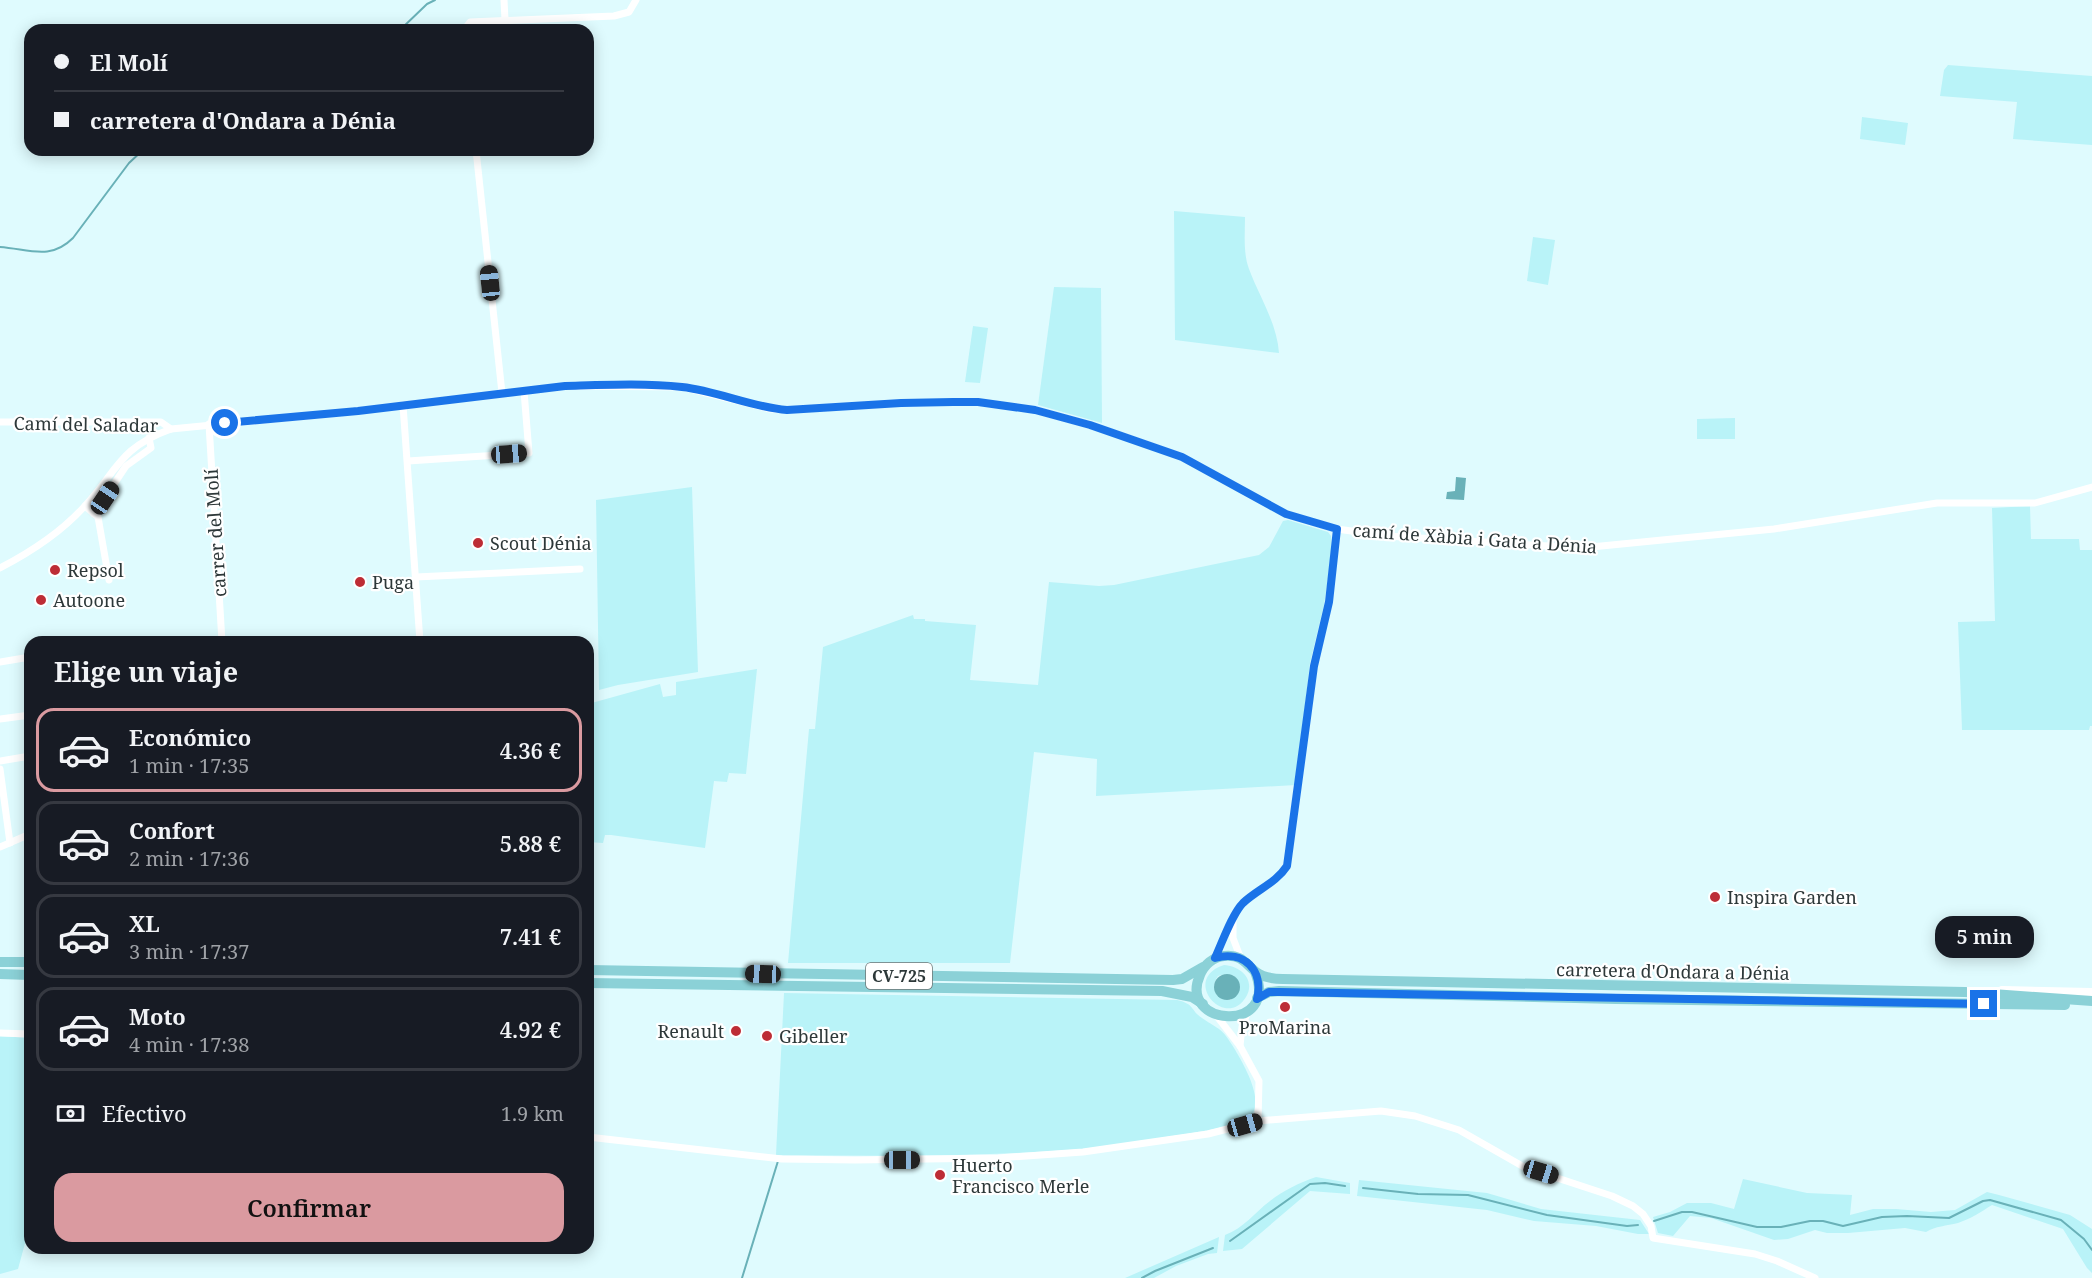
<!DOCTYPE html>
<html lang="es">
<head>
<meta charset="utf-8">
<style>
  body { margin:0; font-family:"Noto Serif",serif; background:#242831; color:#f1f3f6; height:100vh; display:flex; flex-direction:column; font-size:22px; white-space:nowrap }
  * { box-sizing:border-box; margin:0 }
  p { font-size:20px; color:#9ea1a6 }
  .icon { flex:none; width:33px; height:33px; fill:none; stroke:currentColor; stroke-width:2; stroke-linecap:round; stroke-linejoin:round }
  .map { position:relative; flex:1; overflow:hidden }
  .panel { position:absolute; left:24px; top:636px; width:570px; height:618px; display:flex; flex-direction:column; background:#171b24; border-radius:18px; box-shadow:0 3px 15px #0003 }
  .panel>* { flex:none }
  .hud { position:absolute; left:24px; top:24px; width:570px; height:132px; border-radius:18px; box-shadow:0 3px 15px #0003; display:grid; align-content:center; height:132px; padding:0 30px; background:#171b24 }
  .end { position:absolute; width:27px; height:27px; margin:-14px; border:8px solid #1a73e8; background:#fff; box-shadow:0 0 0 3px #fff }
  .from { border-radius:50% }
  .bubble { position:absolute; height:42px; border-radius:18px; background:#171b24; box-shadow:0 3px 15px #0003; font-size:20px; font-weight:600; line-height:42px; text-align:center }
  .car { position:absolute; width:18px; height:36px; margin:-18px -9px; border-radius:8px; box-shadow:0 0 4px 2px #0007; background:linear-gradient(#222 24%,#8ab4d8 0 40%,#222 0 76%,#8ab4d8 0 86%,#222 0) }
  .hud b { display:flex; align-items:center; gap:21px; height:57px; font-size:22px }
  .hud b+b { border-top:2px solid #363941 }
  .hud i { width:15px; height:15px; background:#f1f3f6 }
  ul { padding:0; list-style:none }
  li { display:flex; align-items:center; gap:18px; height:84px; margin:0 12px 9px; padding:0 18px; border:3px solid #363941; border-radius:18px }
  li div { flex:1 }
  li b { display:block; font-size:22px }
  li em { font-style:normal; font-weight:600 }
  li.current { border-color:#da9aa0 }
  li>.icon { width:54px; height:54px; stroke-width:1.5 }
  h2 { padding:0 30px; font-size:27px; line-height:72px }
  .pay { display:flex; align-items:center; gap:15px; height:66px; padding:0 30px; font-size:22px }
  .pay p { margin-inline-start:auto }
  .button { display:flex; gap:12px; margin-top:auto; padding:12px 30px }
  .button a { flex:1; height:69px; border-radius:18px; background:#da9aa0; color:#111; font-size:24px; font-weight:600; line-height:69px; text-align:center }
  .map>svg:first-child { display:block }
  .green { fill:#b9f3f8; fill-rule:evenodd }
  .water { fill:#69b1b8 }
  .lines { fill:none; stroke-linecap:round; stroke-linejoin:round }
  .stream { stroke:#69b1b8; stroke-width:2 }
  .minor { stroke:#fff; stroke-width:7 }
  .tertiary { stroke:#fff; stroke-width:8 }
  .primary { stroke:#8bd1d7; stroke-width:10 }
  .route { stroke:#1a73e8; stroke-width:8 }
  .poi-dot { fill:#bd2d36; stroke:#fff; stroke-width:2 }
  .labels { text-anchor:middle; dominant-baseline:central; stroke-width:4.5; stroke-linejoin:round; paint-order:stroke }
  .shield { fill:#fff; stroke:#6c7474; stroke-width:1.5 }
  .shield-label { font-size:16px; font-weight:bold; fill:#2d3839 }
  .street-label { font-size:18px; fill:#2d3839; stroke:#fff }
  .poi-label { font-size:18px; fill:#2d3839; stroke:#fff; text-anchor:start }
</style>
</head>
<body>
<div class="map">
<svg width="2092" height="1278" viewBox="0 0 2092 1278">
  <rect width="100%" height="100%" fill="#dffbfe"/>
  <g class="green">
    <polygon points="1948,65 2092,76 2092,145 2013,139 2017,102 1940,96 1944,70"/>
    <polygon points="1862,117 1908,123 1905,145 1860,139"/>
    <path d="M 1174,211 L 1245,217 C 1245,234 1243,253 1249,269 C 1259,296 1277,323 1279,353 L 1175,340 Z"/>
    <polygon points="1533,237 1555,240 1548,285 1527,281"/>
    <polygon points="1054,287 1101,288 1102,423 1038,405"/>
    <polygon points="973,326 988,328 980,383 965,382"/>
    <polygon points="1735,418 1735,439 1697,439 1697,419"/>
    <polygon points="692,487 698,672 618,685 599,690 596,500"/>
    <polygon points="2030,506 2031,539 2079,539 2080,550 2092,550 2092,726 2090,726 2089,730 1962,730 1958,622 1995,621 1992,508"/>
    <polygon points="1288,520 1328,532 1331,536 1332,547 1330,565 1324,605 1310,663 1296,785 1096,796 1097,759 1034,752 1010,963 788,963 809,729 815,729 823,647 913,615 914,619 925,619 925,621 976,625 970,680 1038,685 1049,582 1099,586 1114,585 1259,555 1269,547 1283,521"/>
    <polygon points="757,669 746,774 729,773 727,782 714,781 705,848 611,835 605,835 603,843 588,842 588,704 660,684 663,697 676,695 676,682"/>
    <path d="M 1224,965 C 1241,966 1256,980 1246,997 C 1225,1031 1180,979 1224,965 ZM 1226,974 L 1234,976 L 1231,1000 C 1217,1001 1209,988 1218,976 Z"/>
    <path d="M 784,993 L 1177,1000 C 1195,1004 1190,1010 1202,1018 C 1221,1031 1221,1027 1234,1048 C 1243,1063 1265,1100 1251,1116 C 1242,1125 1199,1132 1186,1134 C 1151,1139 1117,1146 1082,1149 C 980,1157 878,1156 776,1155 Z"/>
    <polygon points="0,1036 30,1038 30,1225 18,1269 0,1274"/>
    <path d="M 1316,1177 L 1350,1183 L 1350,1194 L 1310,1191 L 1242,1249 L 1223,1251 L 1225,1235 C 1244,1228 1254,1213 1270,1201 C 1284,1190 1299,1183 1316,1177 Z"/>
    <path d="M 1743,1179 L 1807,1193 L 1852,1195 L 1850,1215 L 1873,1209 L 1896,1209 L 1931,1212 L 1955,1210 L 1987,1192 L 1999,1195 L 2070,1215 L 2092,1229 L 2092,1273 L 2087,1268 L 2063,1229 L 1992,1205 C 1981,1212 1970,1219 1958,1223 C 1946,1226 1936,1226 1926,1232 L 1905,1228 L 1848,1233 L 1827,1233 L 1815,1230 L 1788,1239 L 1774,1240 L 1711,1218 L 1690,1216 L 1673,1236 L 1658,1233 L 1653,1217 L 1670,1212 L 1687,1203 L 1711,1203 L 1734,1209 Z"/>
    <polygon points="1359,1180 1487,1193 1541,1209 1640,1220 1649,1234 1638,1234 1596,1226 1534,1221 1487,1210 1357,1196"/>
    <polygon points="1219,1237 1217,1253 1208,1254 1176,1266 1154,1278 1125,1278"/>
  </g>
  <g class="water">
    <polygon points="1456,477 1466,478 1464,500 1446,499 1447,492 1455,491"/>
    <circle cx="1227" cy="987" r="13"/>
  </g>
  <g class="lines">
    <g class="stream">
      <polyline points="400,30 427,4 435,0"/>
      <path d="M 0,247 C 29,249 50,261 73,238 L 129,163 L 143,150"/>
      <polyline points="1363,1188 1418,1194 1468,1195 1547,1215 1627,1226 1638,1225"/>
      <polyline points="1654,1221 1682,1212 1692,1212 1757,1227 1781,1227 1810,1221 1823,1221 1843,1226 1882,1217 1907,1216 1949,1218 1983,1201 1990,1200 2061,1220 2084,1239 2092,1250"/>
      <polyline points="1230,1241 1310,1184 1325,1183 1345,1186"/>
      <polyline points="742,1278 778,1161"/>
      <polyline points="1142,1278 1155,1271 1213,1248"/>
    </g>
    <g class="minor">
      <polyline points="504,0 505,20"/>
      <polyline points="464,30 470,22 614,16 629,12 636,0"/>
      <polyline points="476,150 502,393"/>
      <polyline points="403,405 420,642"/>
      <polyline points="0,422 161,422 171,429"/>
      <polyline points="209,424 222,642"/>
      <polyline points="408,461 529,453 524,391"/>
      <polyline points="85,506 98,517 109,580"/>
      <polyline points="94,514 126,466 151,448 149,438"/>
      <path d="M 0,568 C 29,553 60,533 83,508 C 117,472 118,448 171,429 L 358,411 L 565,386 L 682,387 L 770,409 L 787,410 L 901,403 L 978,402 L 1035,410 L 1090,425 L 1137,441 L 1182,457 L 1286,514 L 1337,529 L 1387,536 L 1581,548 L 1774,529 L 1937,503 L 2035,503 L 2092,487"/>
      <polyline points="416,577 580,569"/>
      <polyline points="0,662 30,657"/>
      <polyline points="0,719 30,715"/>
      <polyline points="0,761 30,756"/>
      <polyline points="0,769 10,843"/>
      <polyline points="0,847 30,834"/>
      <polyline points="1233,922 1233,938 1241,959"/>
      <path d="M 1215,959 C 1223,943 1231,914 1243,903 C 1258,889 1276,883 1287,866 L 1314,666 L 1329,602 L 1337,529"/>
      <polyline points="1216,1015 1240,1046 1259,1081 1258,1121"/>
      <polyline points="0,1033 30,1034"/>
      <polyline points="1240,1046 1242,1027 1248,1011"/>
      <polyline points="588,1137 782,1159 855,1160 998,1158 1083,1152 1208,1134 1258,1121 1381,1111 1415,1116 1459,1130 1524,1167 1612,1196 1633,1206 1643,1214 1651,1226 1653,1238 1755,1254 1777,1261 1815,1278"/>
    </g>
    <polyline class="tertiary" points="2002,990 2092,992"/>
    <g class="primary">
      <polyline points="0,962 30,962"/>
      <polyline points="588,970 1173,980 1182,979 1203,967"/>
      <path d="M 1255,972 C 1280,1034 1177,1027 1200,975 C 1204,965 1213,957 1224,956 C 1243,954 1245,964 1256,972 C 1263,977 1274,979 1283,979 L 1965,992 L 2092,1001"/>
      <polyline points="0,974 30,975"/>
      <polyline points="588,983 1162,991 1192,997 1203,1004"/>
      <polyline points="1257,998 1269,992 1279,991 1616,999 2065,1005"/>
    </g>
  </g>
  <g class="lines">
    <path class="route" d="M 225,423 L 358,411 L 565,386 C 603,385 644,383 682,387 C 718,391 751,407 787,410 L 901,403 L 953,402 L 978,402 L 1035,410 L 1090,425 L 1182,457 L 1286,514 L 1337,529 L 1329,602 L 1314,666 L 1287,866 C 1276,883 1258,889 1243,903 C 1232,914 1222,943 1215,958 C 1244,950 1264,970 1257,999 L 1269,992 L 1279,992 L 1984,1004"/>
  </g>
  <g class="poi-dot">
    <circle cx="478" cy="543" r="6"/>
    <circle cx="55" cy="570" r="6"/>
    <circle cx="360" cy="582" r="6"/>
    <circle cx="41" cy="600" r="6"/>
    <circle cx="1715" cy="897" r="6"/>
    <circle cx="1285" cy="1007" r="6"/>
    <circle cx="736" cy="1031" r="6"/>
    <circle cx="767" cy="1036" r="6"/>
    <circle cx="940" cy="1175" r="6"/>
  </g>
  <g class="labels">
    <rect class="shield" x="866" y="963" width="66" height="26" rx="4.5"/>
    <g class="shield-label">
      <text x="899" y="976">CV-725</text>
    </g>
    <g class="street-label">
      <text transform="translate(86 424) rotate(1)">Camí del Saladar</text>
      <text transform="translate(215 533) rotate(-94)">carrer del Molí</text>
      <text transform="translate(1475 538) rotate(4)">camí de Xàbia i Gata a Dénia</text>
      <text transform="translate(1673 971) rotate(1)">carretera d'Ondara a Dénia</text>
    </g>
    <g class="poi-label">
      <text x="490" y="543">Scout Dénia</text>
      <text x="67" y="570">Repsol</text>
      <text x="372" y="582">Puga</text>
      <text x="53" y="600">Autoone</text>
      <text x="1727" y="897">Inspira Garden</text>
      <text x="1285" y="1027" text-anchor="middle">ProMarina</text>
      <text x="724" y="1031" text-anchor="end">Renault</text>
      <text x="779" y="1036">Gibeller</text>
      <text x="952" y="1165">Huerto<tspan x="952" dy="21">Francisco Merle</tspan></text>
    </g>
  </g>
</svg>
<i class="end from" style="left:225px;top:423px"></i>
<i class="end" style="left:1984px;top:1004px"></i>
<div class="bubble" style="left:1935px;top:916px;width:99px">5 min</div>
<i class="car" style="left:490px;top:283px;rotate:354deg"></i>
<i class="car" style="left:509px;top:454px;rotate:86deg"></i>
<i class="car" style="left:105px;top:498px;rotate:34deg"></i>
<i class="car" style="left:763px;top:974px;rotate:272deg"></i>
<i class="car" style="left:1245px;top:1125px;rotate:74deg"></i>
<i class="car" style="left:902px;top:1160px;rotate:90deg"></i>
<i class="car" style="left:1541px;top:1172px;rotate:107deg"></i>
<div class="hud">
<b><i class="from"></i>El Molí</b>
<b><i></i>carretera d'Ondara a Dénia</b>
</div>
<section class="panel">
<h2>Elige un viaje</h2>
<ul>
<li class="current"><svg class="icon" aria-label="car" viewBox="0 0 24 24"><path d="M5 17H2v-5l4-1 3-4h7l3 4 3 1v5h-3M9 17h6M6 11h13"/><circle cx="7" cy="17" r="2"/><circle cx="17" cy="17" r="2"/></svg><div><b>Económico</b><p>1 min · 17:35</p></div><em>4.36 €</em></li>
<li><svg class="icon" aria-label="car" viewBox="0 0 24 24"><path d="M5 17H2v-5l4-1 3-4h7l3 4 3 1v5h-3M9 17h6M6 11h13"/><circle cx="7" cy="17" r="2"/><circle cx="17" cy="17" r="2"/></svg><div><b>Confort</b><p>2 min · 17:36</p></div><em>5.88 €</em></li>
<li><svg class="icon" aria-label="car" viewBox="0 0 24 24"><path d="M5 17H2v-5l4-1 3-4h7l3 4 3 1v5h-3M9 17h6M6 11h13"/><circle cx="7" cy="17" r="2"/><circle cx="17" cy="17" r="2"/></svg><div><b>XL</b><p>3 min · 17:37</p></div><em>7.41 €</em></li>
<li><svg class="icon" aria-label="car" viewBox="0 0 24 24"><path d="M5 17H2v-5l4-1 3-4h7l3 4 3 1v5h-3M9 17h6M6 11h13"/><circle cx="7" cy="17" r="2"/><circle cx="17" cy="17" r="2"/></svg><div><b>Moto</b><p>4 min · 17:38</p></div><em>4.92 €</em></li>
</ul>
<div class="pay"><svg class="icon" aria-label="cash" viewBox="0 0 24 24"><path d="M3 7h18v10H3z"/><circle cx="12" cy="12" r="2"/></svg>Efectivo<p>1.9 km</p></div>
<div class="button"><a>Confirmar</a></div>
</section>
</div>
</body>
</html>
